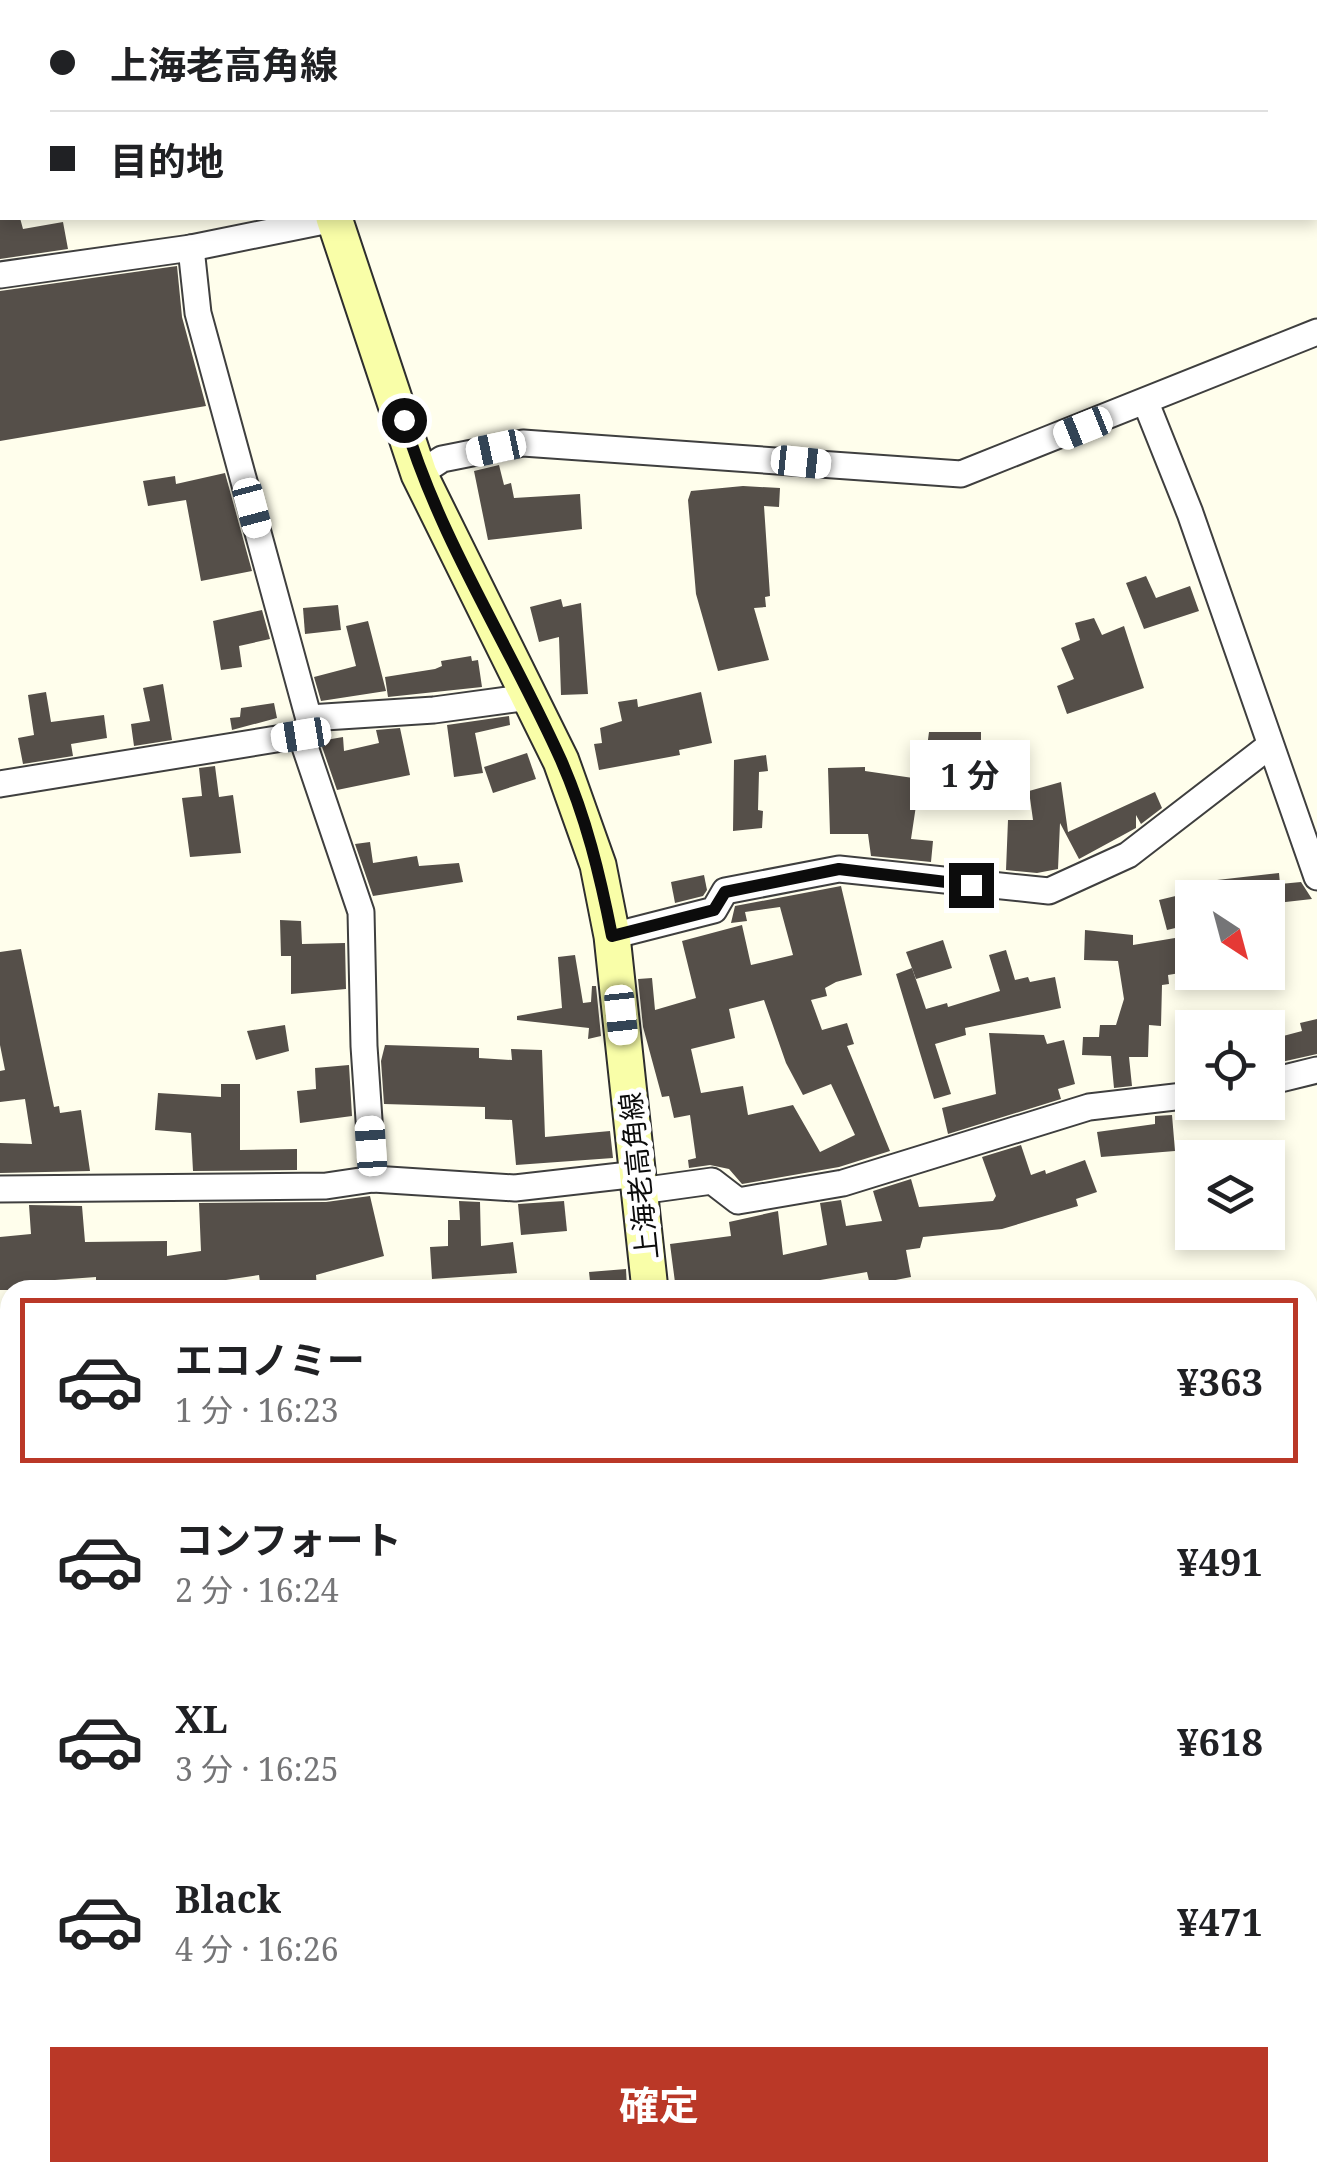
<!DOCTYPE html>
<html lang="ja">
<head>
<meta charset="utf-8">
<style>
  body { margin:0; font-family:"Noto Serif","Noto Sans JP",serif; background:#f2f2f2; color:#202124; height:100vh; display:flex; flex-direction:column; font-size:38px; white-space:nowrap }
  * { box-sizing:border-box; margin:0 }
  p { font-size:32px; color:#757577 }
  .icon { flex:none; width:55px; height:55px; fill:none; stroke:currentColor; stroke-width:2; stroke-linecap:round; stroke-linejoin:round }
  .map { position:relative; flex:1; overflow:hidden }
  .sheet { position:absolute; left:0px; top:1280px; width:1318px; height:902px; display:flex; flex-direction:column; background:#fff; border-radius:30px 30px 0 0; box-shadow:0 5px 15px #0003 }
  .sheet>* { flex:none }
  .guide { position:absolute; left:0px; top:0px; width:1318px; height:220px; box-shadow:0 5px 15px #0003; display:grid; align-content:center; height:220px; padding:0 50px; background:#fff }
  .needle { width:65px; rotate:144deg }
  .fabs { position:absolute; left:1175px; top:880px; display:grid; gap:20px }
  .fabs a { display:grid; place-items:center; width:110px; height:110px; border-radius:0px; background:#fff; box-shadow:0 5px 15px #0003; font-size:50px }
  .end { position:absolute; width:45px; height:45px; margin:-22px; border:12px solid #0c0c0c; background:#fff; box-shadow:0 0 0 5px #fff }
  .from { border-radius:50% }
  .bubble { position:absolute; height:70px; border-radius:0px; background:#fff; box-shadow:0 5px 15px #0003; font-size:32px; font-weight:700; line-height:70px; text-align:center }
  .car { position:absolute; width:30px; height:60px; margin:-30px -15px; border-radius:12px; box-shadow:0 0 8px 2px #0007; background:linear-gradient(#fff 24%,#345 0 40%,#fff 0 76%,#345 0 86%,#fff 0) }
  .guide b { display:flex; align-items:center; gap:35px; height:95px; font-size:38px }
  .guide b+b { border-top:2px solid #e0e0e0 }
  .guide i { width:25px; height:25px; background:#202124 }
  ul { padding:18px 0 0; list-style:none }
  li { display:flex; align-items:center; gap:30px; height:165px; margin:0 20px 15px; padding:0 30px; border:5px solid transparent; border-radius:0px }
  li div { flex:1 }
  li b { display:block; font-size:38px }
  li em { font-style:normal; font-weight:700 }
  li.on { border-color:#ba3827 }
  li>.icon { width:90px; height:90px; stroke-width:1.5 }
  .primary-button { display:flex; gap:20px; margin-top:auto; padding:20px 50px }
  .primary-button a { flex:1; height:115px; border-radius:0px; background:#ba3827; color:#fff; font-size:40px; font-weight:700; line-height:115px; text-align:center }
  .map>svg:first-child { display:block }
  .forest { fill:#a9d896 }
  .building { fill:#554f49; fill-rule:evenodd }
  .lines { fill:none; stroke-linecap:round; stroke-linejoin:round }
  .street-casing { stroke:#3f3f3f; stroke-width:29 }
  .secondary-casing { stroke:#2e2e2e; stroke-width:39 }
  .street { stroke:#fff; stroke-width:25 }
  .secondary { stroke:#f9fea8; stroke-width:35 }
  .route { stroke:#0c0c0c; stroke-width:12 }
  .labels { text-anchor:middle; dominant-baseline:central; stroke-width:10; stroke-linejoin:round; paint-order:stroke }
  .street-label { font-size:28px; fill:#0c0c0c; stroke:#fff }
</style>
</head>
<body>
<div class="map">
<svg width="1317" height="2182" viewBox="0 0 1317 2182">
  <rect width="100%" height="100%" fill="#fffeec"/>
  <polygon class="forest" points="321,0 850,0 850,2 323,2"/>
  <g class="building">
    <polygon points="0,218 20,218 23,229 63,222 68,249 0,259"/>
    <polygon points="177,266 182,317 206,406 0,441 0,291"/>
    <polygon points="499,465 504,485 511,483 514,498 580,494 582,529 488,540 474,471"/>
    <polygon points="225,473 252,571 201,581 186,500 148,506 143,481 175,476 176,484"/>
    <polygon points="743,486 780,488 779,507 764,506 770,596 765,597 766,607 754,608 769,660 718,671 696,594 688,500 691,491"/>
    <polygon points="1146,576 1156,598 1190,586 1199,611 1144,629 1126,583"/>
    <polygon points="561,599 563,607 581,603 588,694 561,695 559,637 539,642 530,607"/>
    <polygon points="338,605 341,630 305,634 303,608"/>
    <polygon points="262,610 270,639 239,646 242,667 221,670 213,621"/>
    <polygon points="1094,618 1102,635 1124,626 1144,688 1067,714 1057,686 1074,679 1061,648 1080,640 1075,623"/>
    <polygon points="368,621 386,691 321,701 314,677 356,666 346,626"/>
    <polygon points="471,656 472,661 478,660 482,687 388,697 385,677 435,669 442,666 441,661"/>
    <polygon points="163,684 172,740 134,746 131,724 150,721 143,688"/>
    <polygon points="46,692 51,722 104,715 107,738 71,744 73,756 23,764 18,738 34,735 28,695"/>
    <polygon points="701,692 712,743 679,750 680,755 599,770 594,744 602,743 600,728 622,721 618,702 637,699 638,707"/>
    <polygon points="274,703 277,718 232,730 230,718 240,717 241,708"/>
    <polygon points="509,716 510,725 475,733 483,773 454,777 447,725"/>
    <polygon points="400,728 410,775 337,790 320,741 343,737 344,751 379,743 376,730"/>
    <polygon points="929,732 981,732 981,742 998,741 1001,781 922,786"/>
    <polygon points="527,753 536,779 493,793 484,767"/>
    <polygon points="766,755 768,771 759,772 758,810 763,811 762,828 733,831 734,760"/>
    <polygon points="215,766 219,797 233,795 241,853 190,857 182,798 202,796 199,768"/>
    <polygon points="865,767 865,771 920,779 911,839 933,841 931,862 871,856 868,834 830,834 828,768"/>
    <polygon points="1061,782 1068,832 1155,792 1162,808 1141,824 1136,815 1136,828 1079,859 1060,823 1058,869 1037,873 1006,870 1008,820 1033,820 1029,791"/>
    <polygon points="370,842 373,863 417,856 419,866 459,863 463,882 373,896 355,844"/>
    <polygon points="1279,873 1280,884 1301,882 1312,899 1268,904 1268,898 1218,898 1217,880"/>
    <polygon points="704,875 707,890 703,896 675,903 671,882"/>
    <path d="M 841,886 L 862,975 L 836,982 L 825,988 L 827,996 L 811,1000 L 822,1030 L 847,1023 L 854,1044 L 847,1046 L 890,1151 L 839,1167 L 742,1184 L 729,1169 L 710,1165 L 689,1168 L 688,1160 L 696,1158 L 690,1115 L 674,1118 L 669,1096 L 662,1097 L 643,1027 L 638,979 L 652,978 L 655,1010 L 696,998 L 682,941 L 742,925 L 751,965 L 793,955 L 780,907 L 745,912 L 747,921 L 731,923 L 735,906 ZM 764,1000 L 786,1063 L 803,1095 L 831,1084 L 855,1135 L 820,1152 L 793,1105 L 748,1115 L 743,1086 L 701,1093 L 691,1049 L 735,1038 L 729,1009 Z"/>
    <polygon points="1192,892 1192,924 1167,930 1159,900"/>
    <polygon points="280,920 301,921 302,944 345,943 346,989 291,994 291,956 281,956"/>
    <polygon points="1085,930 1133,935 1133,945 1175,938 1180,973 1168,975 1169,984 1162,985 1161,1026 1149,1025 1148,1057 1129,1057 1132,1086 1114,1088 1111,1056 1082,1055 1083,1037 1099,1037 1100,1025 1116,1025 1124,999 1118,961 1084,960"/>
    <polygon points="943,940 952,968 916,979 906,952"/>
    <polygon points="21,949 54,1107 59,1106 60,1113 81,1110 90,1171 0,1173 0,1143 32,1144 25,1099 0,1102 0,1071 5,1070 0,1045 0,952"/>
    <polygon points="1006,950 1015,980 1028,977 1030,982 1055,977 1061,1008 965,1028 966,1035 935,1044 951,1094 934,1099 896,974 912,968 926,1009 947,1003 948,1007 1000,991 989,955"/>
    <polygon points="575,955 583,1003 591,1002 592,986 596,986 601,1036 588,1039 589,1028 517,1020 517,1016 562,1008 558,957"/>
    <polygon points="1317,1019 1317,1054 1268,1065 1268,1040 1302,1031 1300,1023"/>
    <polygon points="285,1025 289,1051 256,1060 247,1031"/>
    <polygon points="989,1033 1044,1035 1047,1044 1064,1040 1075,1084 1058,1089 1061,1099 948,1134 942,1108 996,1094"/>
    <polygon points="385,1045 479,1048 479,1058 512,1060 511,1049 542,1050 545,1137 610,1131 613,1158 516,1165 512,1120 485,1119 485,1107 384,1104 381,1061"/>
    <polygon points="349,1065 352,1116 300,1123 297,1091 316,1089 315,1068"/>
    <polygon points="221,1084 240,1084 240,1150 297,1149 297,1170 193,1171 191,1133 155,1130 158,1093 221,1097"/>
    <polygon points="1172,1115 1175,1151 1101,1157 1097,1132 1155,1124 1155,1116"/>
    <polygon points="1021,1145 1031,1175 1045,1170 1046,1174 1085,1160 1097,1192 1076,1199 1078,1206 1002,1229 923,1237 920,1248 906,1250 911,1277 870,1285 867,1272 762,1290 676,1290 670,1244 731,1236 729,1222 778,1211 783,1255 827,1245 820,1203 841,1200 846,1226 882,1221 873,1191 911,1179 919,1207 993,1201 996,1196 982,1157"/>
    <polygon points="370,1196 384,1256 316,1275 317,1290 261,1290 259,1275 226,1280 227,1284 205,1290 96,1290 96,1277 55,1280 55,1290 0,1290 0,1237 31,1234 29,1205 82,1206 85,1242 167,1241 167,1256 201,1251 199,1203 326,1202"/>
    <polygon points="459,1201 480,1202 481,1246 513,1242 517,1273 432,1279 430,1247 448,1246 448,1220 460,1220"/>
    <polygon points="564,1201 567,1231 521,1235 518,1204"/>
    <polygon points="626,1269 627,1290 591,1290 589,1272"/>
  </g>
  <g class="lines">
    <defs>
      <g id="street">
        <polyline points="0,275 191,248 334,219"/>
        <polyline points="1146,403 1190,513 1317,877"/>
        <polyline points="419,474 442,459 523,443 961,474 1317,332"/>
        <polyline points="309,718 434,710 530,697"/>
        <polyline points="301,735 361,912 364,1046 373,1179"/>
        <polyline points="0,784 301,735 310,723 198,313 191,248"/>
        <polyline points="612,936 714,910 725,891 839,869 1049,891 1128,855 1268,747"/>
        <polyline points="1268,1082 1317,1070"/>
        <polyline points="0,1189 326,1186 373,1179 515,1188 638,1174"/>
        <polyline points="640,1191 712,1181 738,1201 843,1183 1089,1107 1192,1095"/>
        <polyline points="0,1353 10,1354"/>
        <polyline points="1308,1923 1317,1922"/>
        <polyline points="0,2045 10,2044"/>
      </g>
      <g id="secondary">
        <polyline points="267,0 267,2"/>
        <polyline points="334,218 419,474 561,761 598,865 612,936 650,1290"/>
        <polyline points="712,2172 713,2182"/>
      </g>
    </defs>
    <use href="#street" class="street-casing"/>
    <use href="#secondary" class="secondary-casing"/>
    <use href="#street" class="street"/>
    <use href="#secondary" class="secondary"/>
  </g>
  <g class="lines">
    <path class="route" d="M 404,420 C 439,539 510,646 561,760 C 586,817 600,875 612,936 L 714,910 L 725,892 L 839,869 L 971,885"/>
  </g>
  <g class="labels">
    <g class="street-label">
      <text transform="translate(638 1176) rotate(-96)">上海老高角線</text>
    </g>
  </g>
</svg>
<div class="fabs">
<a><svg class="needle" viewBox="-14 -14 28 28"><path d="M0-13l5 13h-10z" fill="#e53935"/><path d="M0 13l5-13h-10z" fill="#757577"/></svg></a>
<a><svg class="icon" aria-label="locate" viewBox="0 0 24 24"><circle cx="12" cy="12" r="6"/><path d="M12 2v4M12 18v4M2 12h4M18 12h4"/></svg></a>
<a><svg class="icon" aria-label="layers" viewBox="0 0 24 24"><path d="M12 4l9 5-9 5-9-5zM3 14l9 5 9-5"/></svg></a>
</div>
<i class="end from" style="left:404px;top:420px"></i>
<i class="end" style="left:971px;top:885px"></i>
<div class="bubble" style="left:910px;top:740px;width:120px">1 分</div>
<i class="car" style="left:1083px;top:428px;rotate:248deg"></i>
<i class="car" style="left:496px;top:448px;rotate:258deg"></i>
<i class="car" style="left:801px;top:462px;rotate:96deg"></i>
<i class="car" style="left:252px;top:508px;rotate:165deg"></i>
<i class="car" style="left:301px;top:735px;rotate:261deg"></i>
<i class="car" style="left:621px;top:1015px;rotate:174deg"></i>
<i class="car" style="left:371px;top:1146px;rotate:356deg"></i>
<div class="guide">
<b><i class="from"></i>上海老高角線</b>
<b><i></i>目的地</b>
</div>
<section class="sheet">
<ul>
<li class="on"><svg class="icon" aria-label="car" viewBox="0 0 24 24"><path d="M5 17H2v-5l4-1 3-4h7l3 4 3 1v5h-3M9 17h6M6 11h13"/><circle cx="7" cy="17" r="2"/><circle cx="17" cy="17" r="2"/></svg><div><b>エコノミー</b><p>1 分 · 16:23</p></div><em>¥363</em></li>
<li><svg class="icon" aria-label="car" viewBox="0 0 24 24"><path d="M5 17H2v-5l4-1 3-4h7l3 4 3 1v5h-3M9 17h6M6 11h13"/><circle cx="7" cy="17" r="2"/><circle cx="17" cy="17" r="2"/></svg><div><b>コンフォート</b><p>2 分 · 16:24</p></div><em>¥491</em></li>
<li><svg class="icon" aria-label="car" viewBox="0 0 24 24"><path d="M5 17H2v-5l4-1 3-4h7l3 4 3 1v5h-3M9 17h6M6 11h13"/><circle cx="7" cy="17" r="2"/><circle cx="17" cy="17" r="2"/></svg><div><b>XL</b><p>3 分 · 16:25</p></div><em>¥618</em></li>
<li><svg class="icon" aria-label="car" viewBox="0 0 24 24"><path d="M5 17H2v-5l4-1 3-4h7l3 4 3 1v5h-3M9 17h6M6 11h13"/><circle cx="7" cy="17" r="2"/><circle cx="17" cy="17" r="2"/></svg><div><b>Black</b><p>4 分 · 16:26</p></div><em>¥471</em></li>
</ul>
<div class="primary-button"><a>確定</a></div>
</section>
</div>
</body>
</html>
